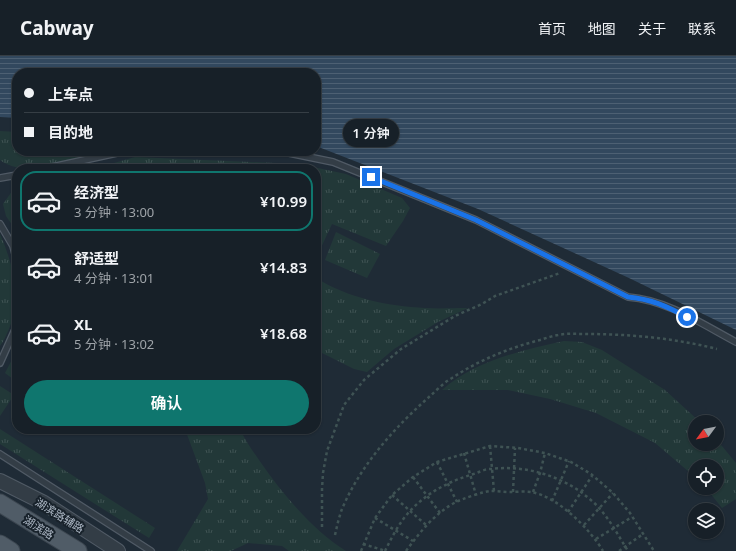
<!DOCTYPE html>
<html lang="zh">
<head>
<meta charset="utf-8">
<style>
  body { margin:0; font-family:"Noto Sans","Noto Sans SC",sans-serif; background:#202830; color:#f1f3f6; height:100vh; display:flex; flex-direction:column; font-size:15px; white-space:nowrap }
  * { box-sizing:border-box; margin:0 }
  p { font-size:13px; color:#9ea3a8 }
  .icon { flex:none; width:22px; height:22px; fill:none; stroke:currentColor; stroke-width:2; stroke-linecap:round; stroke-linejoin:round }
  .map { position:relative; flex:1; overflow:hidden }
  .side { position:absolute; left:12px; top:108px; width:309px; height:270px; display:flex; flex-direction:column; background:#172028; border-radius:16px; box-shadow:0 1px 3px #0004,0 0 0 1px #363e45 }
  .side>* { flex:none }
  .guide { position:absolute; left:12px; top:12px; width:309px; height:88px; border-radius:16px; box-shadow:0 1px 3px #0004,0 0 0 1px #363e45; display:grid; align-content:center; height:88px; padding:0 12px; background:#172028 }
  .needle { width:26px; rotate:238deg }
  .buttons { position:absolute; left:688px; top:359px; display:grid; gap:8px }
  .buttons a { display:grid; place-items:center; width:36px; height:36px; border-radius:50%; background:#172028; box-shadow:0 1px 3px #0004,0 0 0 1px #363e45; font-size:20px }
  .end { position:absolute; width:18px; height:18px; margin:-9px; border:5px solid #1a73e8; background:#fff; box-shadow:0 0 0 2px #fff }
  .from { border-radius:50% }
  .bubble { position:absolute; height:28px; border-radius:14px; background:#172028; box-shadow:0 1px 3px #0004,0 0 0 1px #363e45; font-size:13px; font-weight:600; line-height:28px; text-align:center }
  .guide b { display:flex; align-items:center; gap:14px; height:38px; font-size:15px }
  .guide b+b { border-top:1px solid #363e45 }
  .guide i { width:10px; height:10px; background:#f1f3f6 }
  ul { padding:7px 0 0; list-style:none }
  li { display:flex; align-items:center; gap:12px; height:60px; margin:0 8px 6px; padding:0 4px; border:2px solid transparent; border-radius:16px }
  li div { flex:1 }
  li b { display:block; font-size:15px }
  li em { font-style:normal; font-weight:600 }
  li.current { border-color:#0f766e }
  li>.icon { width:36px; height:36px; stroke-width:1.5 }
  .cta { display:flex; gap:8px; margin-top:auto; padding:8px 12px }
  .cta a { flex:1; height:46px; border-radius:24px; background:#0f766e; color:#fff; font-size:16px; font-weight:600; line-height:46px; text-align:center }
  header { display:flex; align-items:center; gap:24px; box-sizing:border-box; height:56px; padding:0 20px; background:#172028; border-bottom:1px solid #363e45 }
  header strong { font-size:19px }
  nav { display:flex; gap:22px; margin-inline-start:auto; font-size:14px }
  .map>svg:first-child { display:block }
  .grass { fill:url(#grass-tufts) }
  .water { fill:url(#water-rules) }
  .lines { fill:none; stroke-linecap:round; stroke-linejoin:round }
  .service-casing { stroke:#505a65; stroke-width:8 }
  .tertiary-casing { stroke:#505a65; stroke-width:16 }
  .primary-casing { stroke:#3c4650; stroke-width:19 }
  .path { stroke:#3f5354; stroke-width:2.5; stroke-dasharray:3 3; stroke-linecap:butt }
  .service { stroke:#333d46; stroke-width:5.5 }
  .tertiary { stroke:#333d46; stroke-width:14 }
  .primary { stroke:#505c67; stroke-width:17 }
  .route { stroke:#1a73e8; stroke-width:5 }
  .labels { text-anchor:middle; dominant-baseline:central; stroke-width:4; stroke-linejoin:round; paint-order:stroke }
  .street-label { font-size:11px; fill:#acb7c4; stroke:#18222b }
</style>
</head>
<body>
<header>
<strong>Cabway</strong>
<nav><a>首页</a><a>地图</a><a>关于</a><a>联系</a></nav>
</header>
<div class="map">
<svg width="736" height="495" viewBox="0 0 736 495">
  <defs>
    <pattern id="grass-tufts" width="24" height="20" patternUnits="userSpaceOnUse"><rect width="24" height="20" fill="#223838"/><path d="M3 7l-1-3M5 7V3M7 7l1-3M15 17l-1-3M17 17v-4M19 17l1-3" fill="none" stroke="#3f5353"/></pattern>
    <pattern id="water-rules" width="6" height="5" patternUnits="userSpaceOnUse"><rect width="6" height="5" fill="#32485e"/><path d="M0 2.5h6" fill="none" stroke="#4d6073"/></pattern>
  </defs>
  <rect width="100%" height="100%" fill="#1f2b36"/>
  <g class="grass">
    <path d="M 0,75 L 17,76 L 17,95 L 103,95 C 86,101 69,108 52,112 C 38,116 11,113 0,104 Z"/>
    <polygon points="135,101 299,108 346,118 402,142 410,152 403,165 386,190 332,168 318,198 316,201 316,113 93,113"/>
    <polygon points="17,133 17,176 6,160 3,148 13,134"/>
    <polygon points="336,176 380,198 367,222 325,204"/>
    <path d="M 0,178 C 13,208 22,242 9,273 C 6,279 4,285 0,290 Z"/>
    <path d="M 316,222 C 348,242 387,250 425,252 C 439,253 454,252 468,252 L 438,266 L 394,293 L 367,316 L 354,313 L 316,294 Z"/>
    <path d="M 564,285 L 582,286 L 602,294 L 665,334 L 700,366 L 695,366 L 695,388 L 717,388 L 717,384 L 736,407 L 736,443 L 722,452 L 706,432 L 717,432 L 717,410 L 695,410 L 695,421 L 655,387 L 596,357 L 550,343 L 508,334 L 442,334 C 474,305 523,294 564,285 Z"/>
    <polygon points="17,294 17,326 5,317"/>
    <polygon points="0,330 14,339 0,360"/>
    <polygon points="0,373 155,472 149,482 0,388"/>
    <path d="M 185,373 L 240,373 C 245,384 252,394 259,404 C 281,436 313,475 346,495 L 289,495 L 282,490 L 248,487 L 231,495 L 177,495 L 208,443 L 205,427 Z"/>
  </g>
  <polygon class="water" points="0,0 736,0 736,274 629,222 478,153 316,90 316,17 17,17 17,62 0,61"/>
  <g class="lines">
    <defs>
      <g id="service">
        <path d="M 269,95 L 284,96 L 333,106 L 476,164 L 628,241 C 667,244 702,268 736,286"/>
        <polyline points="43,113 126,95"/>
        <polyline points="0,122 17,119"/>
        <polyline points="0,168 13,190 17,206"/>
        <polyline points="0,307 17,269"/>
        <polyline points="0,398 151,495"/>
      </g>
      <polyline id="tertiary" points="0,425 44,447 118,495"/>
      <g id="primary">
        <polyline points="0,447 78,495"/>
        <polyline points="0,488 11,495"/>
      </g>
    </defs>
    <use href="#service" class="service-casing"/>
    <use href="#tertiary" class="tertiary-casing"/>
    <use href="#primary" class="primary-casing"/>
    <g class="path">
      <polyline points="490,390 494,435"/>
      <polyline points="464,397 476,439"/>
      <polyline points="437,406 457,446"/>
      <polyline points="413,421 440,457"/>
      <polyline points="513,436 515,392"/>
      <polyline points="533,436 540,417 545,397"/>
      <polyline points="392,439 426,469"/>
      <polyline points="552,445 569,405"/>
      <polyline points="568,456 592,420"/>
      <polyline points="375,462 413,485"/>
      <polyline points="584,469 613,437"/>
      <polyline points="322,471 322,433 323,417 327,395 344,349 364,324 401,293 455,260 482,248 495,240 560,217"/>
      <path d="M 335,479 C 337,470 339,461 342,453 C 360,410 394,372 429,341 C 436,335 443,327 452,322 C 479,304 509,292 540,284 C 546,282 552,280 558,279 C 567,277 576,278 585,278 C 629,278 674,282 717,293"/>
      <polyline points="596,483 632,461"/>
      <polyline points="363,488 386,495"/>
      <polyline points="361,495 375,462 392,439 413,421 437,406 490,390 518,392 545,397 571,406 591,418 613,437 630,457 654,495"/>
      <path d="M 385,495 C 392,481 400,465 411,454 C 429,435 452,424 477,417 C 481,415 486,413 491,413 C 522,409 555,418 581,436 C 587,441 594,446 599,452 C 611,465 619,481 628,495"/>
      <path d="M 406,495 C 420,476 435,457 456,446 C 462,443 485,435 491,435 C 497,435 503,436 510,436 C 516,436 524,435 531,436 C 557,440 590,473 603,495"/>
      <polyline points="619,495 643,478"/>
    </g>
    <use href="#service" class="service"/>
    <use href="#tertiary" class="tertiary"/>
    <use href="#primary" class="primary"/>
  </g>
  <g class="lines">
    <path class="route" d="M 371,121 L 476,164 L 628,241 C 651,243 666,250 687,261"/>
  </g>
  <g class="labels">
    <g class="street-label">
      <text transform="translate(60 459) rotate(32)">湖滨路辅路</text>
      <text transform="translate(39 471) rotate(32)">湖滨路</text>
    </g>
  </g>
</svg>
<div class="buttons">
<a><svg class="needle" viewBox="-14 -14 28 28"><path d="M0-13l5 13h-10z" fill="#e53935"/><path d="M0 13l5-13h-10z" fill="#9ea3a8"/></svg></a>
<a><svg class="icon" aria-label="locate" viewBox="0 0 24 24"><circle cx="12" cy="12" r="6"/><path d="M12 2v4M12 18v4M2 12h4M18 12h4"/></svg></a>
<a><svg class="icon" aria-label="layers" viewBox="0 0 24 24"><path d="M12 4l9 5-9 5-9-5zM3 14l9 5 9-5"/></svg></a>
</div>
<i class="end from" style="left:687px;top:261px"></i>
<i class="end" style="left:371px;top:121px"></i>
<div class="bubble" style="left:343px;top:63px;width:56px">1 分钟</div>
<div class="guide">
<b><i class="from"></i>上车点</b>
<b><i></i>目的地</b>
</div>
<section class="side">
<ul>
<li class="current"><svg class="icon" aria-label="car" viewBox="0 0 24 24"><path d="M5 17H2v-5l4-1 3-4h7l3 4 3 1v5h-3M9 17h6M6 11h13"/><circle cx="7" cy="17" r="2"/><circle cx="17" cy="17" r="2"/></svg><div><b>经济型</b><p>3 分钟 · 13:00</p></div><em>¥10.99</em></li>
<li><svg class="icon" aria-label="car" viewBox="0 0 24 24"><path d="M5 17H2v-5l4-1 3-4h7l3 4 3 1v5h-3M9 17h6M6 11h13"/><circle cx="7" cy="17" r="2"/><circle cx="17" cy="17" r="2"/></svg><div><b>舒适型</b><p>4 分钟 · 13:01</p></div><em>¥14.83</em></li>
<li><svg class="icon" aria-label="car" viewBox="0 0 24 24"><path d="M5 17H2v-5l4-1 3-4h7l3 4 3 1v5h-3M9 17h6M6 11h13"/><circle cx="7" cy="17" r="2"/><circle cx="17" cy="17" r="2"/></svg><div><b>XL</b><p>5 分钟 · 13:02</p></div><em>¥18.68</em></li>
</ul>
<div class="cta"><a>确认</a></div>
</section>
</div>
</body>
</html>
